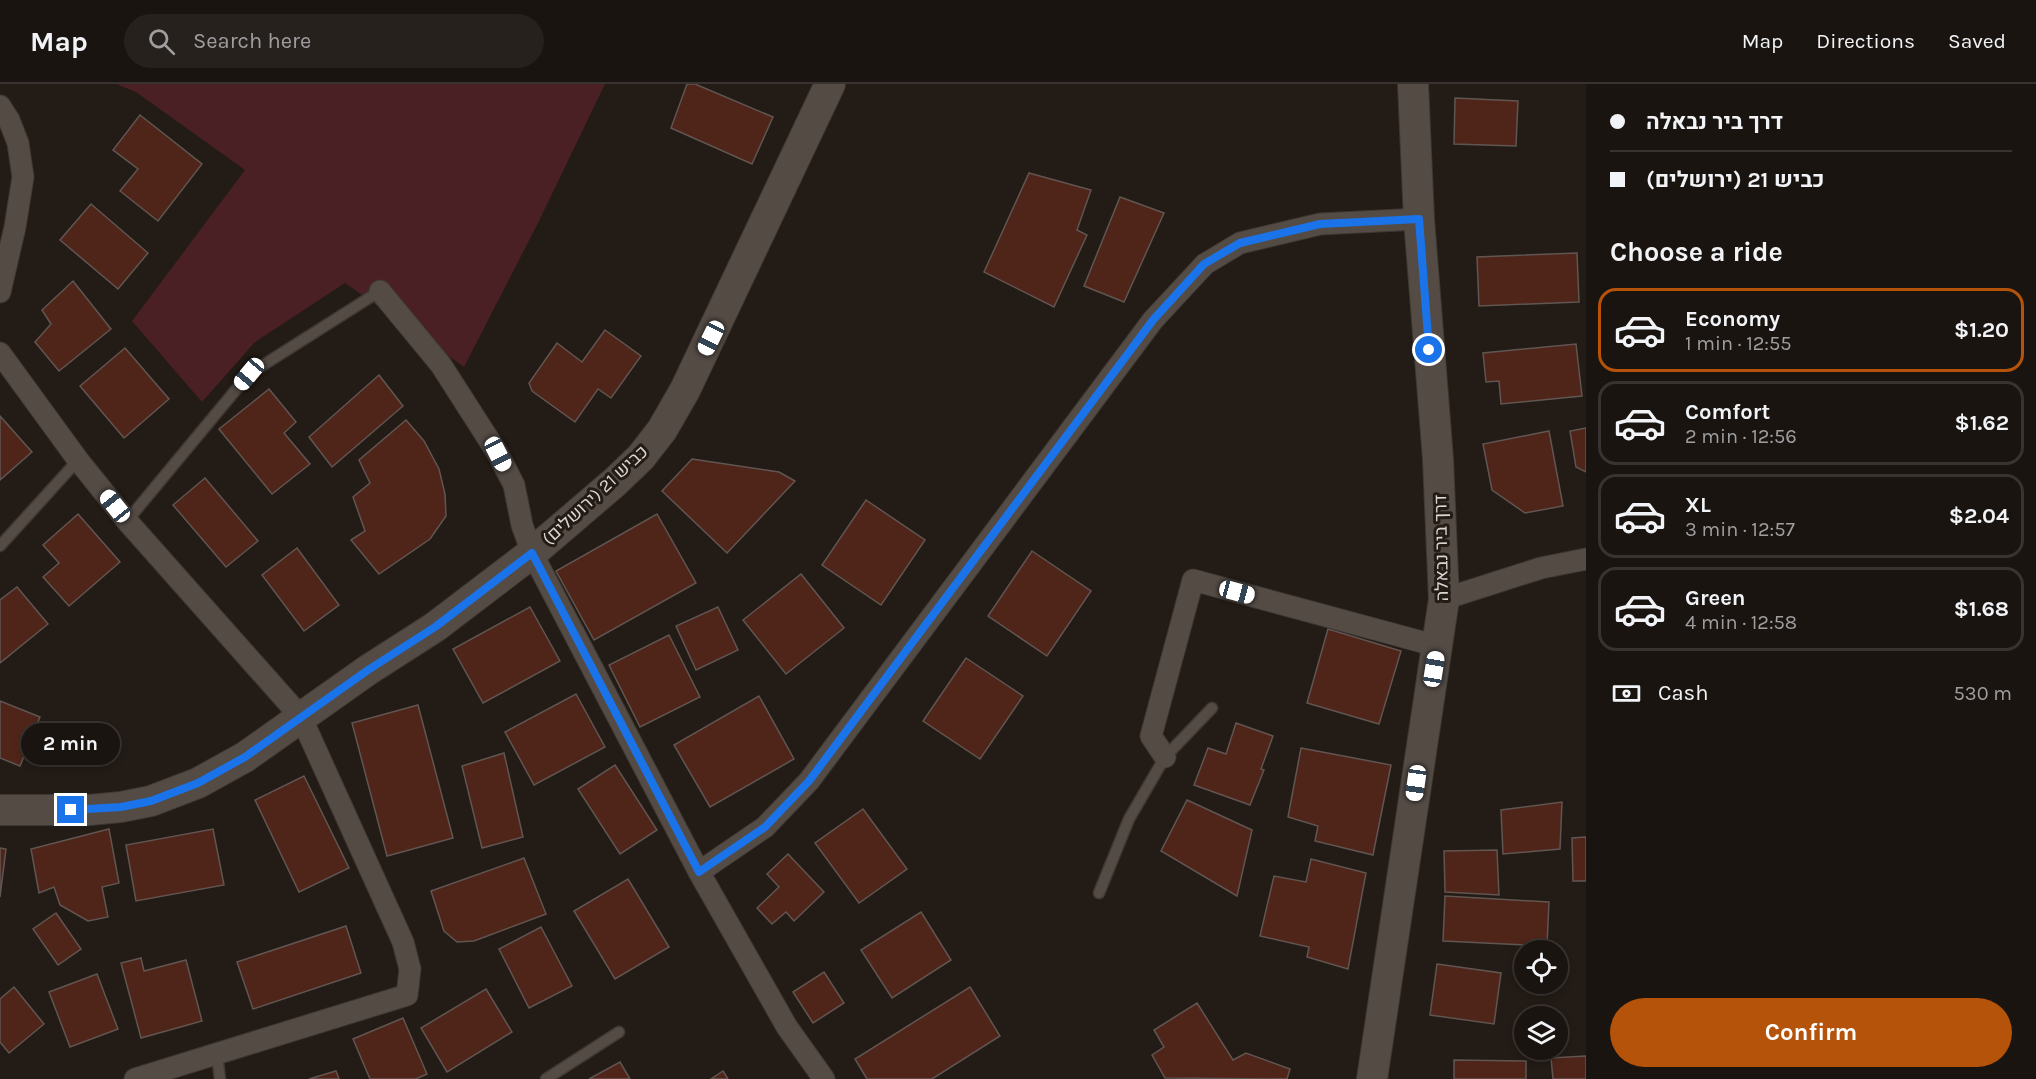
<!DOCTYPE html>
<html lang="en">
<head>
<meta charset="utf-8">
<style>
  body { margin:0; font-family:Karla,Heebo,sans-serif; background:#27211e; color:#f1f3f6; height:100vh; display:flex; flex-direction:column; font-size:22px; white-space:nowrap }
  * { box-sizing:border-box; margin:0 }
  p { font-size:20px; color:#9f9e9f }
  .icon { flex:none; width:33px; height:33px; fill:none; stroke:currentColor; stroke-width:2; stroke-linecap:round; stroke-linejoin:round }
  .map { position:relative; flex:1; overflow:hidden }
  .drawer { display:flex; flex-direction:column; background:#1a1410; width:450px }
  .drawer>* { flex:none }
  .hud { display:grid; align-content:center; height:132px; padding:0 24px; background:#1a1410 }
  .tools { position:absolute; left:1514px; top:856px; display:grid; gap:12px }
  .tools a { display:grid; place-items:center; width:54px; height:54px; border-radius:50%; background:#1a1410; box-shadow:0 3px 9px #0003,0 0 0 2px #383330; font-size:30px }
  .end { position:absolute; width:27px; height:27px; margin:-14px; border:8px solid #1a73e8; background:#fff; box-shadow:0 0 0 3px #fff }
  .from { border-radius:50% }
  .bubble { position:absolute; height:42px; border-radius:21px; background:#1a1410; box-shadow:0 3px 9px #0003,0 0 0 2px #383330; font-size:20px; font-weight:700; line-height:42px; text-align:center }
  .car { position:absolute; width:18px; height:36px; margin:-18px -9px; border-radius:8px; box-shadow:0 0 4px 2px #0007; background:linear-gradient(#fff 24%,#345 0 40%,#fff 0 76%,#345 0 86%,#fff 0) }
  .hud b { display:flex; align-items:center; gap:21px; height:57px; font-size:22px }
  .hud b+b { border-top:2px solid #383330 }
  .hud i { width:15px; height:15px; background:#f1f3f6 }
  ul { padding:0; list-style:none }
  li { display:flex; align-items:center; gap:18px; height:84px; margin:0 12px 9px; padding:0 12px; border:3px solid #383330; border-radius:18px }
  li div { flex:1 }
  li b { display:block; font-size:22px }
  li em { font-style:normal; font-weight:700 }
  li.selected { border-color:#b45309 }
  li>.icon { width:54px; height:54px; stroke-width:1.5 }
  h2 { padding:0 24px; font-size:27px; line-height:72px }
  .pay { display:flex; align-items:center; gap:15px; height:66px; padding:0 24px; font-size:22px }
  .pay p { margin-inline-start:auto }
  .primary-button { display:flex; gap:12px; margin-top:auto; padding:12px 24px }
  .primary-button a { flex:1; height:69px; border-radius:36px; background:#b45309; color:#fff; font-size:24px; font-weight:700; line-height:69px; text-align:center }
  header { display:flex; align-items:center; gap:36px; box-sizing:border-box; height:84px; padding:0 30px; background:#1a1410; border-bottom:2px solid #383330 }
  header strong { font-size:28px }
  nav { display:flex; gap:33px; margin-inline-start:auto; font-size:21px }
  .search { width:420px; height:54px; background:#27211e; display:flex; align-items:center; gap:15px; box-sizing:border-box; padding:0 21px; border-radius:33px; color:#9f9e9f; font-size:22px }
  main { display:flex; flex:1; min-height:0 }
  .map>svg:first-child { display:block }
  .green { fill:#4a2024 }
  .building { fill:#4f2519; stroke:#615552; stroke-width:1.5 }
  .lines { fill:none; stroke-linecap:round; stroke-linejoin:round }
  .lane-casing { stroke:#3d3834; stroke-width:13 }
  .street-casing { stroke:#3d3834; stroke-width:23 }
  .secondary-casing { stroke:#3d3834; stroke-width:32 }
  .lane { stroke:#544b45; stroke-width:10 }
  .street { stroke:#544b45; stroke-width:21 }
  .secondary { stroke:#544b45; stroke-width:30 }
  .route { stroke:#1a73e8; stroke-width:8 }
  .labels { text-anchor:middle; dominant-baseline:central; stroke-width:6; stroke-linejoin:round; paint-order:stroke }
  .street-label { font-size:18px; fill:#dad5d1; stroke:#231b15 }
</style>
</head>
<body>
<header>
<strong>Map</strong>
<div class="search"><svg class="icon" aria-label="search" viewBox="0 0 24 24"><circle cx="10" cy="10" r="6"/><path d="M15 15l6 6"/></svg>Search here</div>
<nav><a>Map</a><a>Directions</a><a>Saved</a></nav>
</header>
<main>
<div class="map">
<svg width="1586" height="995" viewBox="0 0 1586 995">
  <rect width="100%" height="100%" fill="#231b15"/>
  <polygon class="green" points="116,0 605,0 538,139 464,283 345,199 255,258 202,318 132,237 245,86 136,8"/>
  <g class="building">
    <polygon points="687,0 695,0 773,33 752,80 671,44"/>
    <polygon points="1455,14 1518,17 1516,62 1454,60"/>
    <polygon points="140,31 202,80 158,137 120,107 138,85 113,66"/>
    <polygon points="1029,89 1091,106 1077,146 1087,151 1054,223 984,188"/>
    <polygon points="1120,113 1164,129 1124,218 1084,202"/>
    <polygon points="91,120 148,169 118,205 60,156"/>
    <polygon points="1577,169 1579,218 1479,222 1477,173"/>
    <polygon points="73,197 111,245 59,287 35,258 51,240 42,226"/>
    <polygon points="605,246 641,272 611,314 598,305 575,338 532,307 529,299 557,259 582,278"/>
    <polygon points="1576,260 1582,312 1501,320 1499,297 1486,298 1483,269"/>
    <polygon points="125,264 169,315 124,354 80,302"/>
    <polygon points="379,291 403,322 332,383 309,353"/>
    <polygon points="269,305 296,338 284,349 310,380 272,410 219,345"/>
    <polygon points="0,332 32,368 0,396"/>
    <polygon points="406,336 424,357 439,385 445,410 446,432 430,455 379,490 351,456 365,447 353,413 370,399 359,376"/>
    <polygon points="1586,344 1586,388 1576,383 1570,347"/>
    <polygon points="1549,347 1563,422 1525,429 1492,406 1483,360"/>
    <polygon points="692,375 779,388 795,397 727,469 662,407"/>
    <polygon points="205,394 258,457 226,483 173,421"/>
    <polygon points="866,416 925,456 881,521 822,481"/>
    <polygon points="78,430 120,478 69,522 43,493 59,479 43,461"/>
    <polygon points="657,430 696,499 594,556 556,487"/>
    <polygon points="297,464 339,521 304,547 262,491"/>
    <polygon points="1032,467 1091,507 1047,572 988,532"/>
    <polygon points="801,490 844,544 786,590 743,536"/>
    <polygon points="17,503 48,540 0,579 0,516"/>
    <polygon points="530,523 560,577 483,619 453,565"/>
    <polygon points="718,523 738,566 696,586 676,542"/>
    <polygon points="1328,545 1401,567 1379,640 1307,619"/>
    <polygon points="669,551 700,613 640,643 609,581"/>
    <polygon points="966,574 1023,612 980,675 923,637"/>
    <polygon points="576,610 605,663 534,701 505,648"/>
    <polygon points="759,612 794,675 710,723 674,661"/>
    <polygon points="0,617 40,633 20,682 0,674"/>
    <polygon points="418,621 453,754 387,772 352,639"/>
    <polygon points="1236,639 1273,652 1261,685 1264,686 1250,721 1194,701 1208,664 1226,670"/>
    <polygon points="1301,664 1391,681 1373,771 1315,757 1318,742 1288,733"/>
    <polygon points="504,669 523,753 482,764 462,682"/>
    <polygon points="615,681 657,746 620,770 578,705"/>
    <polygon points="304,692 349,784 299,808 255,716"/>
    <polygon points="1187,716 1252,746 1237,812 1161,767"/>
    <polygon points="1562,718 1560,765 1503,770 1501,726"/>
    <polygon points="863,725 907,785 859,819 815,759"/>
    <polygon points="109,745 119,799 102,803 108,833 88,837 60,821 54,803 39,809 31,765"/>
    <polygon points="213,745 224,801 136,817 126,761"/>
    <polygon points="1586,753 1586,797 1573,797 1572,754"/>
    <polygon points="0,764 6,765 0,813"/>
    <polygon points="1497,766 1499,811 1445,808 1444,767"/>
    <polygon points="788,770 824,808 794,837 786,828 772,840 757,824 779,803 767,790"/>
    <polygon points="524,774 546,830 474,857 457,858 444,847 431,807"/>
    <polygon points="1311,775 1366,789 1348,885 1307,873 1309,863 1260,852 1274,792 1306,798"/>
    <polygon points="628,795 669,863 615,895 574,827"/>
    <polygon points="1445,812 1549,818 1547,862 1443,857"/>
    <polygon points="921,828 951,876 892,914 861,866"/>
    <polygon points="56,829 81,865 58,881 33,845"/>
    <polygon points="346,842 361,889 253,925 237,878"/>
    <polygon points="541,843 572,902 529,924 499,865"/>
    <polygon points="141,874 144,887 186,876 202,937 141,954 121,879"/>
    <polygon points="1437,880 1501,889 1494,940 1430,931"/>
    <polygon points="824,888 844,919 813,939 793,908"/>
    <polygon points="97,890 118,945 70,963 49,908"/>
    <polygon points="14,903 44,940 9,969 0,958 0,915"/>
    <polygon points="970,903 1000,952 932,995 867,995 855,975"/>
    <polygon points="486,905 512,948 447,988 421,944"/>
    <polygon points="1197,919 1233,976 1246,969 1290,985 1287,995 1165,994 1152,971 1164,963 1154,946"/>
    <polygon points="403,934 427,990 416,995 370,995 353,955"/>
    <polygon points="1586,972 1586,995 1553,995 1551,974"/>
    <polygon points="1454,976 1526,977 1526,995 1454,995"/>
    <polygon points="620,978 630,995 589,995"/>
    <polygon points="336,987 339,995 309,995"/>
    <polygon points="723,987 728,995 711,995"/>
  </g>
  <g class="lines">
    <defs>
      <g id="lane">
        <polyline points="127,437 249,290 380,207"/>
        <polyline points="0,462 78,376"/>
        <polyline points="1099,809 1129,735 1165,673 1212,624"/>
        <polyline points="217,970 220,995"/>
        <polyline points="546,995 619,948"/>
      </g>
      <g id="street">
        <polyline points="0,22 9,36 18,59 23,93 15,143 0,208"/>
        <polyline points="380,207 441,281 498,370 514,401 522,441 532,469 699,788 787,943 824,995"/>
        <polyline points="0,269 78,376 127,437 301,633 403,858 410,885 407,911 135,995"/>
        <polyline points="1444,515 1541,484 1586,475"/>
        <polyline points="1165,673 1151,652 1193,496 1437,562"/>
        <polyline points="699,788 765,743 809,697 1153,236 1205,180 1240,159 1320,140 1419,135"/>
      </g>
      <g id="secondary">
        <polyline points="0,726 89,726 121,723 151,717 198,699 245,673 368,586 435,543 532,469 615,398 641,373 662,346 685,306 830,0"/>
        <polyline points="1372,995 1444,515 1438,375 1419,135 1413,0"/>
      </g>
    </defs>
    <use href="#lane" class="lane-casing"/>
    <use href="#street" class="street-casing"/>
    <use href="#secondary" class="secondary-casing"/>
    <use href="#lane" class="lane"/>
    <use href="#street" class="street"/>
    <use href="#secondary" class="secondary"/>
  </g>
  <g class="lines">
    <polyline class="route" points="71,726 121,723 151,717 198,699 245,673 368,586 435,543 532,469 699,788 765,743 809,697 1153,236 1204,180 1240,159 1320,140 1419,135 1429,266"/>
  </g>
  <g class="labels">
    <g class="street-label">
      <text transform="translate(595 411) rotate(-43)">כביש 21 (ירושלים)</text>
      <text transform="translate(1441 464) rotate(-91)">דרך ביר נבאלה</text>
    </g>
  </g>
</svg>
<div class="tools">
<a><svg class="icon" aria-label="locate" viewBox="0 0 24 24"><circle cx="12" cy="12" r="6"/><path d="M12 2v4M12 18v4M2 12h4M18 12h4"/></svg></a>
<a><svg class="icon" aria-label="layers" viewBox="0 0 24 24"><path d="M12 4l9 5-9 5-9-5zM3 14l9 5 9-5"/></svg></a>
</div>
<i class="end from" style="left:1429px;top:266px"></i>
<i class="end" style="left:71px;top:726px"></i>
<div class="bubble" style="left:21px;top:639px;width:99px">2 min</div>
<i class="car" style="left:711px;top:254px;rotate:206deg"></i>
<i class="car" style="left:249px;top:290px;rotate:220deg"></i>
<i class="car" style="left:498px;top:370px;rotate:153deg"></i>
<i class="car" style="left:115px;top:422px;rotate:321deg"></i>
<i class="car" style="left:1237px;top:508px;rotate:105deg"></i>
<i class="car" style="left:1434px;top:585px;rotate:9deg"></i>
<i class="car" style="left:1416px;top:699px;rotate:188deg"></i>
</div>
<section class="drawer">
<div class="hud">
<b><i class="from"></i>דרך ביר נבאלה</b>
<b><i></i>כביש 21 (ירושלים)</b>
</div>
<h2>Choose a ride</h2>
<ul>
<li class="selected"><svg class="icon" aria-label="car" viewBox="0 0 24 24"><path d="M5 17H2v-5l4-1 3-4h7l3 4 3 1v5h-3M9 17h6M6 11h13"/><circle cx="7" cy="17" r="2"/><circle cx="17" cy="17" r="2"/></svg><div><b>Economy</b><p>1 min · 12:55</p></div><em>$1.20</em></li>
<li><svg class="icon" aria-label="car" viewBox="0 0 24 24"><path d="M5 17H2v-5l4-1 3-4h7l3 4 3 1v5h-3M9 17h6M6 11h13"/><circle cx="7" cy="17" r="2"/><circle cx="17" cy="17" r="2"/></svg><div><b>Comfort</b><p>2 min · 12:56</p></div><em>$1.62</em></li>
<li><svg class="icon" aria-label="car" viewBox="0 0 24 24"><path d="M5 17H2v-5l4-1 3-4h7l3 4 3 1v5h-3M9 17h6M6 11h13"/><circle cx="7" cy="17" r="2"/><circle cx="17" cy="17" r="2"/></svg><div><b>XL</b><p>3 min · 12:57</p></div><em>$2.04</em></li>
<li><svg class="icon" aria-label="car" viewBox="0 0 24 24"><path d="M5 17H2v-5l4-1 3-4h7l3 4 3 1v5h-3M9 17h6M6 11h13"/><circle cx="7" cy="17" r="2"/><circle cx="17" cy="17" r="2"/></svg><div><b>Green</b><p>4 min · 12:58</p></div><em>$1.68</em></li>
</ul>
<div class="pay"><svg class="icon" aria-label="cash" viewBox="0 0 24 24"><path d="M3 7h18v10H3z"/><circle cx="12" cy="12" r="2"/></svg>Cash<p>530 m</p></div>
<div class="primary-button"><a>Confirm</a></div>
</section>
</main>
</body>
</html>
